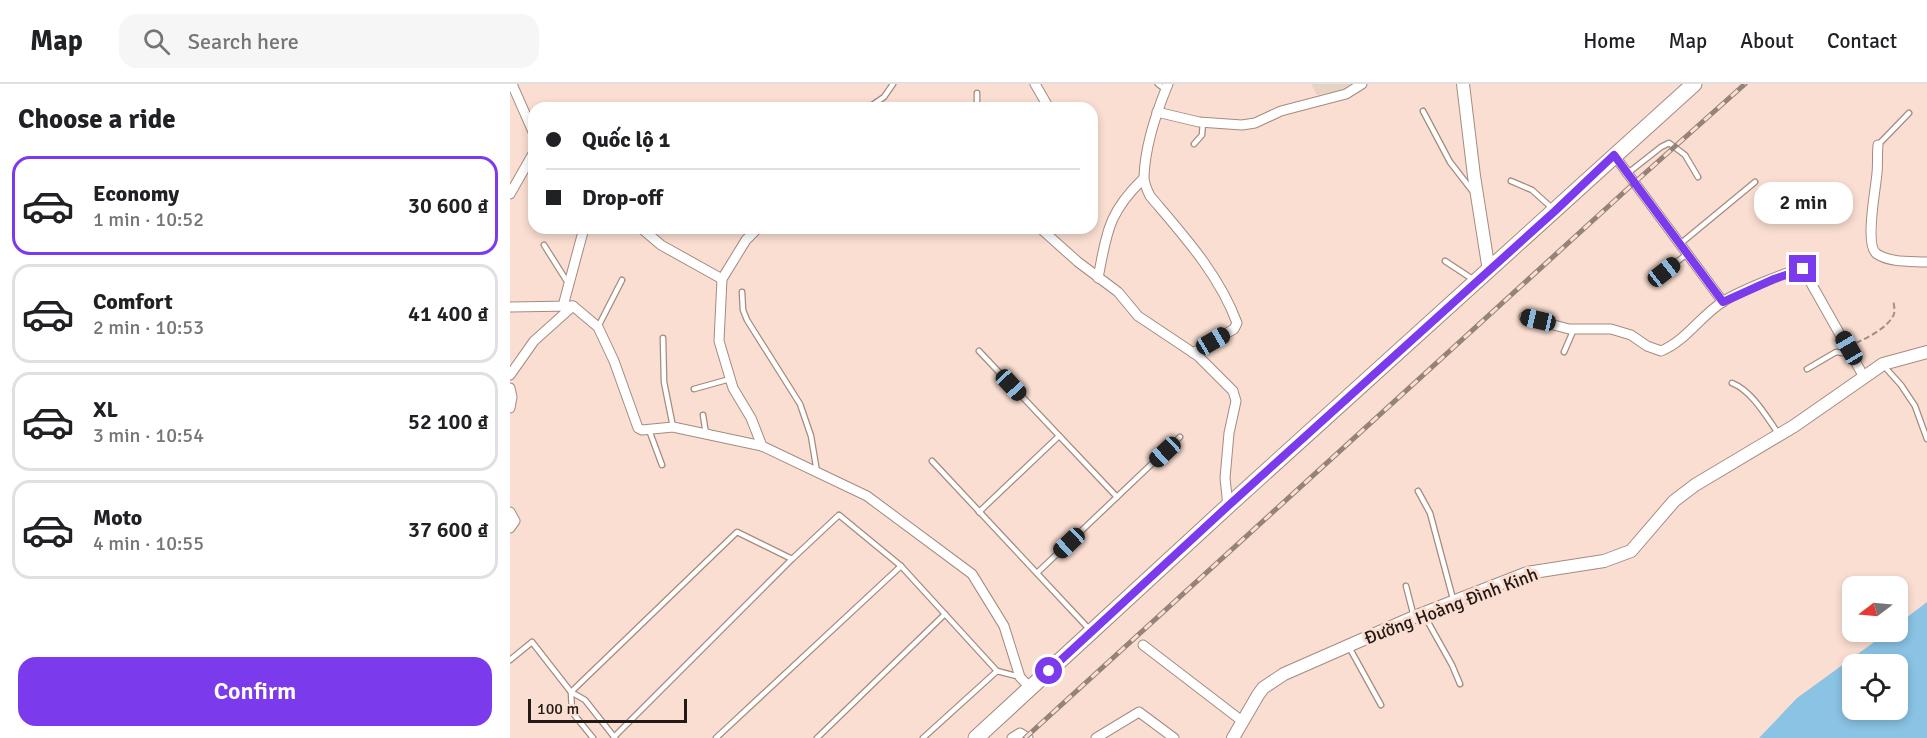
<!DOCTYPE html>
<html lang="en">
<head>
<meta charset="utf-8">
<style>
  body { margin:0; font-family:Signika,sans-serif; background:#f6f6f6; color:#202124; height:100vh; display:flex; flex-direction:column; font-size:22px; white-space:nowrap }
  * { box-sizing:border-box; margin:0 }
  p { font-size:20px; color:#757577 }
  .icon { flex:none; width:33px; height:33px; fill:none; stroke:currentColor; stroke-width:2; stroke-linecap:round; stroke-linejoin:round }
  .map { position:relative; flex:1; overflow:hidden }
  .sheet { display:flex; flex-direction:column; background:#fff; width:510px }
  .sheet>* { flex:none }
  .banner { position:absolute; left:18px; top:18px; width:570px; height:132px; border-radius:18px; box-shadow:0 3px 9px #0003; display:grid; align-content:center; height:132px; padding:0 18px; background:#fff }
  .needle { width:39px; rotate:254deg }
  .controls { position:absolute; left:1332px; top:492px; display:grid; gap:12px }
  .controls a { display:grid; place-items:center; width:66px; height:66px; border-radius:12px; background:#fff; box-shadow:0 3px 9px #0003; font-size:30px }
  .scale { position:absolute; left:18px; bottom:15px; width:159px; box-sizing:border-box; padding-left:6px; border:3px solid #231915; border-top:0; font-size:16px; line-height:21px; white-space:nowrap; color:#231915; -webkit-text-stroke:4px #faded1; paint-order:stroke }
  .end { position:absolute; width:27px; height:27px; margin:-14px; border:8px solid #7c3aed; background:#fff; box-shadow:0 0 0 3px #fff }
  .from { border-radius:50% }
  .bubble { position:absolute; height:42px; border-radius:18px; background:#fff; box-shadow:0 3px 9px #0003; font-size:20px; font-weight:600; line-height:42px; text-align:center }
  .car { position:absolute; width:18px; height:36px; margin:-18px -9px; border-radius:8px; box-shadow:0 0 4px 2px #0007; background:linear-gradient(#222 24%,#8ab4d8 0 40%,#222 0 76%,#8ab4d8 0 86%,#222 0) }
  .banner b { display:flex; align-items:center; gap:21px; height:57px; font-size:22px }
  .banner b+b { border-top:2px solid #e0e0e0 }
  .banner i { width:15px; height:15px; background:#202124 }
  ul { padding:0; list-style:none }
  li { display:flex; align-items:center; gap:18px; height:99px; margin:0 12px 9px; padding:0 6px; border:3px solid #e0e0e0; border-radius:18px }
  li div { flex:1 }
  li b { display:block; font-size:22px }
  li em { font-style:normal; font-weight:600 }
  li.selected { border-color:#7c3aed }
  li>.icon { width:54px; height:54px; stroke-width:1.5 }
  h2 { padding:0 18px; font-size:27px; line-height:72px }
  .action { display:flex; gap:12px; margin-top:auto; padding:12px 18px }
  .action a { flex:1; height:69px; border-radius:18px; background:#7c3aed; color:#fff; font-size:24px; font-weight:600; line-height:69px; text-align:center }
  header { display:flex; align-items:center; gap:36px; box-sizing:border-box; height:84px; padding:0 30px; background:#fff; border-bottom:2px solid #e0e0e0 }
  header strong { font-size:28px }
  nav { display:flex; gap:33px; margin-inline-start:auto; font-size:21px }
  .search { width:420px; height:54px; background:#f6f6f6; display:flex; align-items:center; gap:15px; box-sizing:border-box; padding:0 21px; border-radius:18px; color:#757577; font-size:22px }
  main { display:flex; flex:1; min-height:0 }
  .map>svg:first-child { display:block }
  .education { fill:#e7d2c5 }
  .water { fill:#8ac3e4; fill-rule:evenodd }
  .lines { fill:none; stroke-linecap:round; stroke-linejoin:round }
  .service-casing { stroke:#a58b7f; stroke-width:7 }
  .minor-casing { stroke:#a58b7f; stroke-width:11 }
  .tertiary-casing { stroke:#a58b7f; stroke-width:14 }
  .trunk-casing { stroke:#a58b7f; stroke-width:17 }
  .path { stroke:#a59086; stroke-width:2; stroke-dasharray:6 3; stroke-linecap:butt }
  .service { stroke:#fff; stroke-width:4.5 }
  .minor { stroke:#fff; stroke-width:9 }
  .tertiary { stroke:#fff; stroke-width:12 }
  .trunk { stroke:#fff; stroke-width:15 }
  .rail-casing { stroke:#958279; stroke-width:5 }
  .rail { stroke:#faded1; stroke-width:3; stroke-dasharray:9; stroke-linecap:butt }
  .route { stroke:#7c3aed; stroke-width:8 }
  .labels { text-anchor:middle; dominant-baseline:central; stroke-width:6; stroke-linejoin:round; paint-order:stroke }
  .street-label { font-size:18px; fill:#231915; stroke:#faded1 }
</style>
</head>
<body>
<header>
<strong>Map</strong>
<div class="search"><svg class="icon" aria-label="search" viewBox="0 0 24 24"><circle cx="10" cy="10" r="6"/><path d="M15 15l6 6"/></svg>Search here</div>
<nav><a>Home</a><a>Map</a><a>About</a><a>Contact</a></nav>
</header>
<main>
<section class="sheet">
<h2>Choose a ride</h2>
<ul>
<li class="selected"><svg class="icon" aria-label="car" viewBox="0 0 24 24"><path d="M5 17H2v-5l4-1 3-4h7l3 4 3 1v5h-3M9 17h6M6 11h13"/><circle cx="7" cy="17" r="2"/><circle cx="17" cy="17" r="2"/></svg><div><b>Economy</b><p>1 min · 10:52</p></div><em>30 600 ₫</em></li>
<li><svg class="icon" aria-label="car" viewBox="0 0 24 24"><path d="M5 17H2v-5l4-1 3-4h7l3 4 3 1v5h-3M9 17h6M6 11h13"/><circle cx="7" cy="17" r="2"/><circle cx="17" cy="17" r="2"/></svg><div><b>Comfort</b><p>2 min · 10:53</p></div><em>41 400 ₫</em></li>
<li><svg class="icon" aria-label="car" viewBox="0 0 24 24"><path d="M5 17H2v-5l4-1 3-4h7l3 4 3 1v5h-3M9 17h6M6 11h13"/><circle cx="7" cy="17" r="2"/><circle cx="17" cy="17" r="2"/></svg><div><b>XL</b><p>3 min · 10:54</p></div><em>52 100 ₫</em></li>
<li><svg class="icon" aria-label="car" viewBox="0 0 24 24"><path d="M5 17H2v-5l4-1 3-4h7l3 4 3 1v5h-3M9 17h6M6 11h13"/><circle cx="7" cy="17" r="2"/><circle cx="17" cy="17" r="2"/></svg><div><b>Moto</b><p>4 min · 10:55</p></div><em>37 600 ₫</em></li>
</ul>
<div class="action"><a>Confirm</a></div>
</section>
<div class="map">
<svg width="1417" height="654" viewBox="0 0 1417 654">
  <rect width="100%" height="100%" fill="#faded1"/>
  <polygon class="education" points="801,0 842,0 835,6 807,11"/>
  <path class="water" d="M 1417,518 L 1417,654 L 1249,654 L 1287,614 L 1378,548 L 1388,548 L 1388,540 ZM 1342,580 L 1388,580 L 1388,626 L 1342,626 Z"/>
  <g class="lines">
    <defs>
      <g id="service">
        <polyline points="648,0 656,6"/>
        <polyline points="358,24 374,13 383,0"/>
        <polyline points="467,24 467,9"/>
        <polyline points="913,27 940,78 964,109"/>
        <polyline points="684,60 692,51 693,38"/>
        <polyline points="1368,61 1399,29"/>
        <polyline points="1118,89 1151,63 1159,59 1175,71 1188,93"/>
        <polyline points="1001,97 1022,106 1043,125"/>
        <polyline points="1170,160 1245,98"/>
        <polyline points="34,161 58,199"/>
        <polyline points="935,177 964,196"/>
        <polyline points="1154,188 1177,170"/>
        <polyline points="232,208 233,226 237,236 290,320 301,352 307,388"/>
        <polyline points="88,243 112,196"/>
        <polyline points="153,254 154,298 163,343"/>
        <polyline points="469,267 607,413"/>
        <polyline points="1054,268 1064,245"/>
        <polyline points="1373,281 1391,301 1405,322 1417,355"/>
        <polyline points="1297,285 1326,268 1340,270"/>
        <path d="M 1222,299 C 1242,307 1256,332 1268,349"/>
        <polyline points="184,305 220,295"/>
        <polyline points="193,331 196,350"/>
        <polyline points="139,346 152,381"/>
        <polyline points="422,377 580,546"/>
        <polyline points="908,407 920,429 943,515"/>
        <polyline points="469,428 549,352"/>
        <polyline points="527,489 670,353"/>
        <polyline points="896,502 904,533"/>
        <polyline points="914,531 942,581 950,600"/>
        <polyline points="839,563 871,621"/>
        <polyline points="0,576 22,558 61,608 75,616 105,654"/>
        <polyline points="104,653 282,475"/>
        <polyline points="83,654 62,628 61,608 227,448 282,475 329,431 391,482 487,587"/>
        <polyline points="206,654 391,482"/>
        <polyline points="307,654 435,530"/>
        <polyline points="413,654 487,587 510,593"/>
      </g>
      <g id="minor">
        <polyline points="2,0 24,50"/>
        <polyline points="525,0 539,24"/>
        <path d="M 658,0 C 646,29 635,62 634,93 C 634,100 637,106 640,112 C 673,151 709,190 727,239 L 724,245 L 683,269"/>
        <polyline points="647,28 689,38 732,41 745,39 771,27 836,10 852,0"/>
        <path d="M 1368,61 C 1367,71 1368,80 1367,89 C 1366,104 1354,162 1367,170 C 1381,179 1401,177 1417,178"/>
        <polyline points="1104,71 1213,218"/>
        <polyline points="0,110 24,68"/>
        <polyline points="131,144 151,161 212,195"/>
        <polyline points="248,144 236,156 212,195 209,257 223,304 241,334 252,362"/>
        <polyline points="530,144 568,178 608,208 628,232 688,272 723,307 726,317 719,349 715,394 718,422"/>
        <path d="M 588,194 C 597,148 598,129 633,95"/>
        <polyline points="53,222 74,144"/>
        <polyline points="0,223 63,222 88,243 104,277 128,344 132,346 163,343 252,362 357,412 462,490 494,542 510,593 521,605"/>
        <path d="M 1014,233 L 1059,245 L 1101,245 L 1121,251 L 1137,262 L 1151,267 C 1176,257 1191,231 1214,217 C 1226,209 1279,186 1293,185 L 1354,293"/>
        <polyline points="0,291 24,257 63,222"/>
        <polyline points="0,304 2,313 0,324"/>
        <polyline points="0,428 5,437 0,444"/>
        <polyline points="633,561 732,637"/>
        <polyline points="502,654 510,649 518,654"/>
        <polyline points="586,654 629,628 664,654"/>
      </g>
      <g id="tertiary">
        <polyline points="953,0 964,92 979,187"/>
        <polyline points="723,654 748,611 753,604 774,590 904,533 1017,489 1094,477 1121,467 1164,417 1185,401 1284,342 1373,280 1417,268"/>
      </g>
      <polyline id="trunk" points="466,654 718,422 1184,0"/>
    </defs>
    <use href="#service" class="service-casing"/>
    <use href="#minor" class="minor-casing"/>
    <use href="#tertiary" class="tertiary-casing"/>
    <use href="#trunk" class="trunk-casing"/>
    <path class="path" d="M 1346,259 C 1357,254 1379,243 1384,230 C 1385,226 1384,220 1383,216"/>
    <use href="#service" class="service"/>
    <use href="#minor" class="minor"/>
    <use href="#tertiary" class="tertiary"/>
    <use href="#trunk" class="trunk"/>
    <defs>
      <polyline id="rail" points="515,654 1124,99 1235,0"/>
    </defs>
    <use href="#rail" class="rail-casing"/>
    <use href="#rail" class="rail"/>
  </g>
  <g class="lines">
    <polyline class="route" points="539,587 718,422 1045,127 1104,71 1213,218 1264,195 1293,185"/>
  </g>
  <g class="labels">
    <g class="street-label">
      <text transform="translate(941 522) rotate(-21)">Đường Hoàng Đình Kinh</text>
    </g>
  </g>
</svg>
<div class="controls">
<a><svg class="needle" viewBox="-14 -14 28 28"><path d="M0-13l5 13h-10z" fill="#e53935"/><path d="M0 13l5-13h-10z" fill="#757577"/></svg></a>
<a><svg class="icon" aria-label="locate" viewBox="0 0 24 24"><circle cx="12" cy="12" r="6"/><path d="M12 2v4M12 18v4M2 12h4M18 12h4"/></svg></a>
</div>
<div class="scale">100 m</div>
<i class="end from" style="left:539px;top:587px"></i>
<i class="end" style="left:1293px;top:185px"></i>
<div class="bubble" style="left:1244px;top:98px;width:99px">2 min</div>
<i class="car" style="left:1154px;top:188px;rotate:52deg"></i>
<i class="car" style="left:1028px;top:236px;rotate:283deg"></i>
<i class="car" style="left:703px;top:257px;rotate:60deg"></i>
<i class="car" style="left:1339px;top:264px;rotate:330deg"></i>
<i class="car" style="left:501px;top:301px;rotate:137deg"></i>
<i class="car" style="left:655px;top:368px;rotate:227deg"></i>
<i class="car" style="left:559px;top:459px;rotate:227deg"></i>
<div class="banner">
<b><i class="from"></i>Quốc lộ 1</b>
<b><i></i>Drop-off</b>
</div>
</div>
</main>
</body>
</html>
